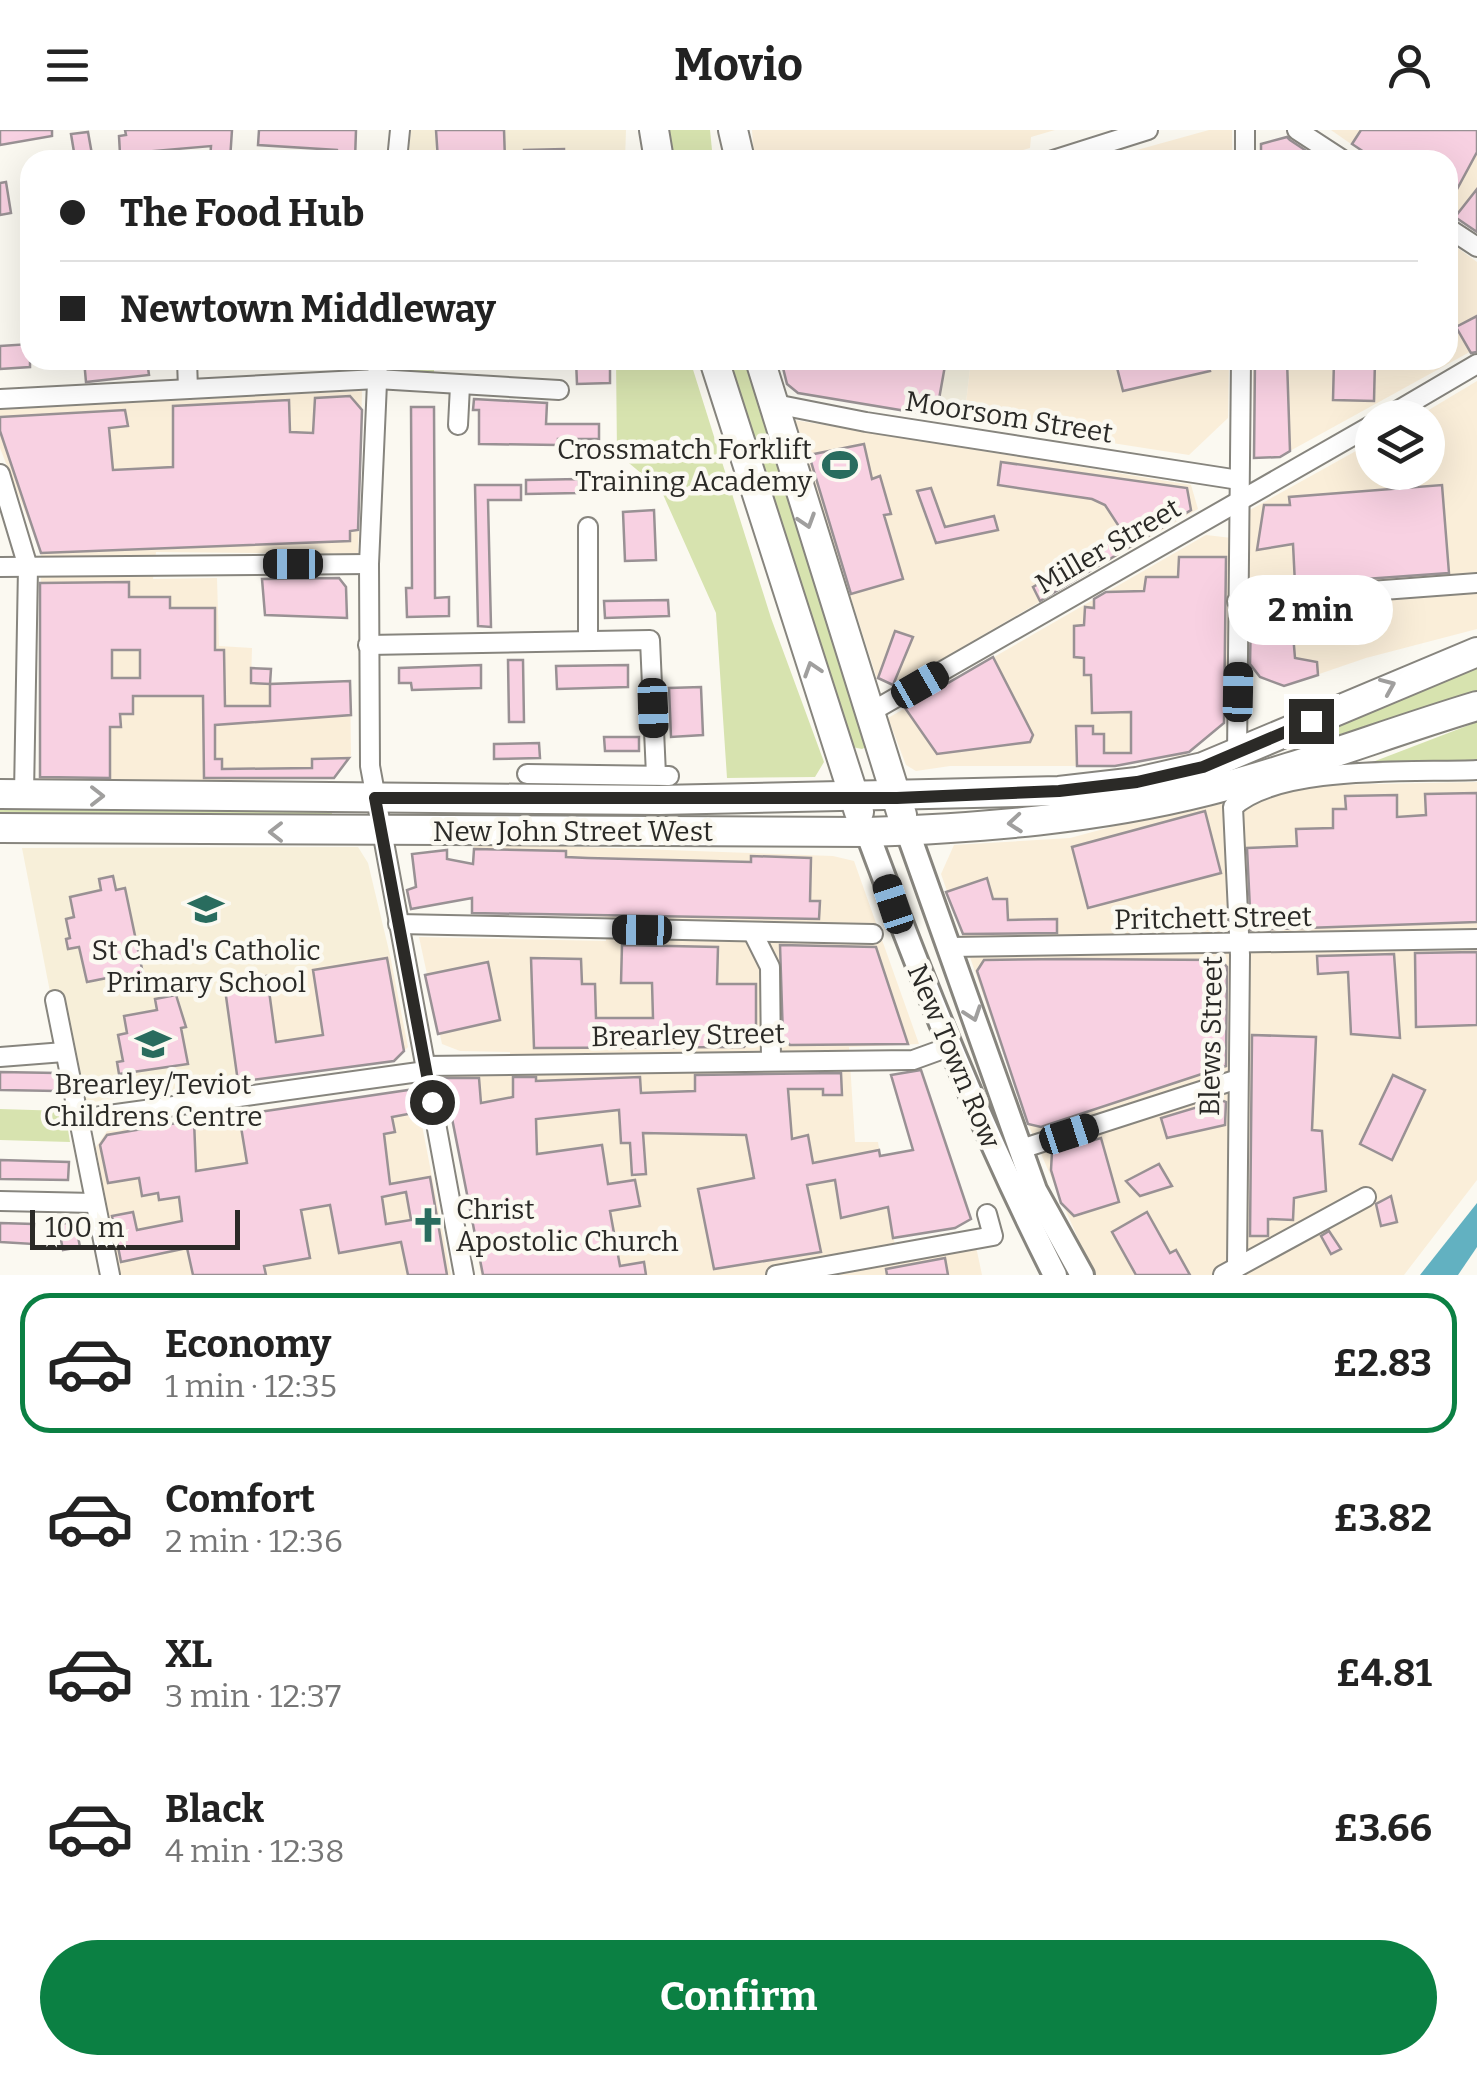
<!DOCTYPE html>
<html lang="en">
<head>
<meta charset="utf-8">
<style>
  body { margin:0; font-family:Bitter,serif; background:#f2f2f2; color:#222; height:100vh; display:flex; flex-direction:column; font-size:38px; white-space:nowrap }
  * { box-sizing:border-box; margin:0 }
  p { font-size:32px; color:#767676 }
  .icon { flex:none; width:55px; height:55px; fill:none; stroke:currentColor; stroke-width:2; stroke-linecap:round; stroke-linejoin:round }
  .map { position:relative; height:1145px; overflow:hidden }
  .drawer { display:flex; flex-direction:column; background:#fff; flex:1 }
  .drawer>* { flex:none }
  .top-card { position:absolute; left:20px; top:20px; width:1438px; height:220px; border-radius:30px; box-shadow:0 10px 40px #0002; display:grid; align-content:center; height:220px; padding:0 40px; background:#fff }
  .controls { position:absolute; left:1355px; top:270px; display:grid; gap:20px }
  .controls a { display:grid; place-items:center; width:90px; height:90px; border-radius:50%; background:#fff; box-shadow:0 10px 40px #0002; font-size:50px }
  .scale { position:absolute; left:30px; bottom:25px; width:210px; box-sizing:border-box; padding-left:10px; border:5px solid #2b2a27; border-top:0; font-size:28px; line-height:35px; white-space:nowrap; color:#2b2a27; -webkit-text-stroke:8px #fbf9f1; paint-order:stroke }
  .end { position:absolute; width:45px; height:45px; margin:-22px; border:12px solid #2b2a27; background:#fff; box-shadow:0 0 0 5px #fff }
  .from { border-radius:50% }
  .bubble { position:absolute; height:70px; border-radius:35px; background:#fff; box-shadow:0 10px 40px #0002; font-size:32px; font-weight:700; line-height:70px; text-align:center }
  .car { position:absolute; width:30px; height:60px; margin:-30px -15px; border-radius:12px; box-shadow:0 0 8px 2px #0007; background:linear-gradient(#222 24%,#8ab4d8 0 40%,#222 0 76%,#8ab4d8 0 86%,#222 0) }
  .top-card b { display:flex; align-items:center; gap:35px; height:95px; font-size:38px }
  .top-card b+b { border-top:2px solid #e0e0e0 }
  .top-card i { width:25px; height:25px; background:#222 }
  ul { padding:18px 0 0; list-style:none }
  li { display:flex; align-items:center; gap:30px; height:140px; margin:0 20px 15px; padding:0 20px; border:5px solid transparent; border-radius:30px }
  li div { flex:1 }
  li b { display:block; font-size:38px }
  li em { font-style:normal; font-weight:700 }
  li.on { border-color:#0b8043 }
  li>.icon { width:90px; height:90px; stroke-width:1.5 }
  .action { display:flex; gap:20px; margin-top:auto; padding:20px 40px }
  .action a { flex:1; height:115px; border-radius:60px; background:#0b8043; color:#fff; font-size:40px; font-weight:700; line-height:115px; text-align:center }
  header { display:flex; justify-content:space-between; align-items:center; height:130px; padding:0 40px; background:#fff; font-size:45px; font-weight:700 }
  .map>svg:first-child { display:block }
  .built { fill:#f2eede }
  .industrial { fill:#faeed9 }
  .education { fill:#f7efd9 }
  .green { fill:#d7e3af }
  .water { fill:#62b1c1 }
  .building { fill:#f8d1e2; stroke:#999194; stroke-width:2.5; fill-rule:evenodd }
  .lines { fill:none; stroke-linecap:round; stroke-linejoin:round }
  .minor-casing { stroke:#87857e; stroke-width:22 }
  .secondary-casing { stroke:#87857e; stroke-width:28 }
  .trunk-casing { stroke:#87857e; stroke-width:32 }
  .minor { stroke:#fff; stroke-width:18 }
  .secondary { stroke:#fff; stroke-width:22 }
  .trunk { stroke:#fff; stroke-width:28 }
  .oneway { stroke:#a09f9e }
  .route { stroke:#2b2a27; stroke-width:12 }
  .labels { text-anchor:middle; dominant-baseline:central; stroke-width:9; stroke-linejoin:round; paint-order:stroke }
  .street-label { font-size:28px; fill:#2b2a27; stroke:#fbf9f1 }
  .poi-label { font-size:28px; fill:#2b2a27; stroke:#fbf9f1 }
</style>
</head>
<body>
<header><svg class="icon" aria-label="menu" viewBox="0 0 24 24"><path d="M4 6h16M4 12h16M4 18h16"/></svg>Movio<svg class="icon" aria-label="person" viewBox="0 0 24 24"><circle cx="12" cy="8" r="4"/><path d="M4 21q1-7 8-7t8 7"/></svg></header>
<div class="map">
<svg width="1477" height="1145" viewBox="0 0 1477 1145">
  <rect width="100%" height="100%" fill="#fbf9f1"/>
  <polygon class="built" points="781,230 971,230 964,290 798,263 787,254"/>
  <g class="industrial">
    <polygon points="752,0 1055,0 1031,7 1030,18 988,30 754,30"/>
    <polygon points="1209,0 1232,0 1232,30 1101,30"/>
    <polygon points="1331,0 1477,0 1477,102 1448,82 1448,30 1374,30"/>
    <polygon points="1448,111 1477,132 1477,218 1279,327 1253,329 1253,230 1448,230"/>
    <polygon points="971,230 1229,230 1228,288 1189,325 964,290"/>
    <polygon points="1477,251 1477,499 1366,528 1284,556 1260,547 1246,526 1250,380 1372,312 1372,342 1428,342 1428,288 1417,287"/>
    <polygon points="362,261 358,424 156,422 153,449 217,448 219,516 252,518 251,553 350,551 351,625 334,648 40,656 41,423 0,318 0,279"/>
    <polygon points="794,290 1191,355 1198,379 896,556 877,549"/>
    <polygon points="1206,405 1232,408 1225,593 1185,625 1114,636 950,636 916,641 906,635 888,588"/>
    <polygon points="1477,652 1477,1050 1404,1145 1094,1145 1028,994 941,744 954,715 1070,708 1152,686 1329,655"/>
    <polygon points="474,713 833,726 854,731 919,914 849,917 855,1012 878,1012 895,1116 974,1107 982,1145 481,1145 445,944 510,945 510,922 460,921 442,914 419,807 606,811 605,787 472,783"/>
    <polygon points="390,825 408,917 394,931 238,952 224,852"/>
    <polygon points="415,959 451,1145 119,1145 96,1017 107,1001"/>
  </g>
  <g class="education">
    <polygon points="411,0 626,0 625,30 408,30"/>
    <polygon points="358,717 368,733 390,825 225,852 238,952 86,973 62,866 51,867 22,718"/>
  </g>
  <g class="green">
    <polygon points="665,0 710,0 713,30 672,30"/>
    <polygon points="389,230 434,230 434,244 389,241"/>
    <polygon points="616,230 690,230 771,488 824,632 815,647 727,648 716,483 661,360 617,323"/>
    <polygon points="731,230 755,230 868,616 862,619 852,617 737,262"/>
    <polygon points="1477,532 1477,568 1268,623"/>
    <polygon points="1477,592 1477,631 1370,633"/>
    <polygon points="0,673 332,675 332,691 0,689"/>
    <polygon points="0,979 65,981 70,1012 0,1010"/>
  </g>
  <polygon class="water" points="1477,1073 1477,1117 1458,1145 1420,1145"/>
  <g class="building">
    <polygon points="0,0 52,0 52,6 0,15"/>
    <polygon points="125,0 232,0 230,30 210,30 211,16 120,24 119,6 126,5"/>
    <polygon points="259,0 356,0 355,30 342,30 337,20 258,15"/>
    <polygon points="436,0 504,0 505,30 438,30"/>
    <polygon points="1361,0 1477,0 1477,22 1448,76 1448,30 1376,30 1352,14"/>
    <polygon points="88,2 93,30 75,28 71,4"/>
    <polygon points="1287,7 1290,10 1320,30 1261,30 1261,14"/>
    <polygon points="564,19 564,30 524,30 524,20"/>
    <polygon points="6,52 11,83 0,85 0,53"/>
    <polygon points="1477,59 1477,102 1455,87"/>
    <polygon points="1477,186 1477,222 1471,223 1456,197"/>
    <polygon points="30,214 30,237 0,239 0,216"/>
    <polygon points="84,230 147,230 149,245 86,252"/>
    <polygon points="576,230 610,230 610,253 577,254"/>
    <polygon points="781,230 946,230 936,286 798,263 787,254"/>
    <polygon points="1115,230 1207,230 1210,241 1123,261"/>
    <polygon points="1255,230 1287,230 1290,321 1280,327 1254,328"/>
    <polygon points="1334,230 1375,230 1374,271 1333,270"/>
    <polygon points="350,266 362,280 358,400 350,401 350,411 41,423 0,301 0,287 125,280 128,296 109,298 113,340 173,337 173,276 289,270 290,302 313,303 315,268"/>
    <polygon points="474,269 547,273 546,294 599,294 599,309 558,309 558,315 479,314 479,280 473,280"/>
    <polygon points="411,277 434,277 435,468 449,467 449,486 407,487 406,458 412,458"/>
    <polygon points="864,314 872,349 880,346 891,384 884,385 903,449 851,464 809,325"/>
    <polygon points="1001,332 1187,358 1191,380 1040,471 1033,457 1124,404 1105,375 1092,369 998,355"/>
    <polygon points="579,349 579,363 526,364 526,350"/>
    <polygon points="475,355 521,355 521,370 488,370 491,497 478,496"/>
    <polygon points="1442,355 1449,443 1295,454 1293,414 1257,420 1264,375 1290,375 1289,367"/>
    <polygon points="931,358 945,397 994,386 998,400 936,413 917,361"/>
    <polygon points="654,380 656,430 625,431 623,382"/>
    <polygon points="1179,427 1226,427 1224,593 1189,622 1115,636 1077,636 1076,596 1093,596 1093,604 1104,604 1104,623 1131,623 1131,582 1092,583 1091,545 1084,545 1084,528 1074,527 1074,496 1084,495 1085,477 1094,478 1094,469 1106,462 1144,461 1146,447 1178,447"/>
    <polygon points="339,448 346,457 347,488 265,485 262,449"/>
    <path d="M 129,452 L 129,467 L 170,467 L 170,478 L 215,478 L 215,520 L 224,520 L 225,576 L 270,576 L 270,554 L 350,551 L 351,585 L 215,595 L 215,629 L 222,629 L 222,639 L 312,638 L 312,629 L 349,628 L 334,648 L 204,648 L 203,566 L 133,566 L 133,584 L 120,584 L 121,597 L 110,597 L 110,648 L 40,647 L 40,453 ZM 112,520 L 140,520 L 140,548 L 112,548 Z"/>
    <polygon points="668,470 669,486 605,488 604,471"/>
    <polygon points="1291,480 1295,528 1317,532 1318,545 1284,556 1260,547 1250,534 1251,484"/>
    <polygon points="895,501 913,507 893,555 878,548"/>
    <polygon points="993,527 1033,605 1030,612 937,624 905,578"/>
    <polygon points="508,530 523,530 524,592 509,592"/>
    <polygon points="481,535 481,558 412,560 411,553 399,553 399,538"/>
    <polygon points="628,535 628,557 557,559 556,536"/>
    <polygon points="251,538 271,539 270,554 251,553"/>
    <polygon points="701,557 703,605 671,607 669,558"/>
    <polygon points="604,607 639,607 639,621 605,621"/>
    <polygon points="539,613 540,628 494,629 494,614"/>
    <polygon points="1477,663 1477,792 1251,800 1247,718 1297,716 1296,699 1333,698 1333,679 1346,679 1345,666 1397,665 1397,687 1426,685 1425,664"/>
    <polygon points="1205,681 1221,743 1088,778 1072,717"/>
    <polygon points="474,719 566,721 566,727 588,728 751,732 751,726 811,728 810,771 820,771 819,789 472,783 472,768 411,779 407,760 416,757 412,724 447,720 447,729 473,734"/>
    <polygon points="113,746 116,760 125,758 146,858 131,861 127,844 87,852 79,817 68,819 66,809 70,808 66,789 74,787 70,767 101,760 99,749"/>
    <polygon points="987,748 993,769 1007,769 1008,790 1057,789 1057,803 963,804 946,762"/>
    <polygon points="622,815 718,817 717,854 756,854 756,902 744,917 534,918 531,828 581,829 582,854 595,854 596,888 653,888 652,853 621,853"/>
    <polygon points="780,815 876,817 908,914 790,915 783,908"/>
    <polygon points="1477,822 1477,895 1416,897 1415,823"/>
    <polygon points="1394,824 1400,908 1351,904 1348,842 1318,844 1317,826"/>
    <polygon points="387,828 404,921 394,931 238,952 224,852 267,846 276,912 323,905 313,840"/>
    <polygon points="1066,829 1221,830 1227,837 1226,936 1041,997 1028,994 977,841 984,830"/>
    <polygon points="488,832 500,890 438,904 425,845"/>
    <polygon points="176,865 186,897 181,898 188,934 119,944 117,932 123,931 118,905 127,903 124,886 157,880 155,869"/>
    <polygon points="1252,905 1316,907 1312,1000 1322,1001 1326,1061 1294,1068 1293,1090 1268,1089 1268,1106 1250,1106"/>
    <polygon points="921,940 971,1089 955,1098 893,1108 888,1077 841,1088 835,1050 807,1055 821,1122 714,1139 698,1059 754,1048 746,1005 643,1003 646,1044 632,1045 630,1013 621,1013 619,980 536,989 537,1024 602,1015 608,1054 635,1050 640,1076 610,1081 620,1136 644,1132 646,1145 483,1145 444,948 479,948 481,973 513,967 513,947 536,947 536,951 640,947 641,963 695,961 695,945 841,943 842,965 823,965 823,959 788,959 792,1009 808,1005 813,1033 879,1020 880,1026 913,1020 891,945"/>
    <polygon points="0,942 57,943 57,961 0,960"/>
    <polygon points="1393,945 1425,960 1392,1030 1360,1014"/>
    <path d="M 415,959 L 419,982 L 392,987 L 395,1002 L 384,1004 L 390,1054 L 430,1047 L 447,1145 L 408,1145 L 401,1112 L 339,1123 L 330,1075 L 301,1080 L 310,1128 L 264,1136 L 266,1145 L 193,1145 L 187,1118 L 121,1132 L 112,1086 L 133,1082 L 137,1100 L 182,1091 L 179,1067 L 159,1070 L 158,1063 L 142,1066 L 139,1048 L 108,1053 L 100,1015 L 107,1005 L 194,990 L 196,1041 L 247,1033 L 239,985 ZM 406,1062 L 411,1090 L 386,1094 L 382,1067 Z"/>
    <polygon points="1221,970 1226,972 1225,995 1167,1008 1161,988"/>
    <polygon points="1101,1008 1119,1072 1074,1086 1061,1073 1051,1040 1052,1022"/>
    <polygon points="0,1030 69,1032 68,1050 0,1049"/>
    <polygon points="1159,1034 1172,1056 1140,1066 1126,1051"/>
    <polygon points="1391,1066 1397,1092 1381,1096 1376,1074"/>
    <polygon points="1147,1082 1170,1123 1176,1120 1190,1145 1136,1145 1112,1102"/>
    <polygon points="75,1091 80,1117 63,1120 58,1095"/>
    <polygon points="0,1093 34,1094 33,1114 0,1112"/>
    <polygon points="1329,1101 1341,1119 1331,1124 1321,1106"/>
    <polygon points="945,1128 948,1145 887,1145 886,1139"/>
  </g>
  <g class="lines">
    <defs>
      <g id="minor">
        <polyline points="1297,0 1343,30"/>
        <polyline points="397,30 400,0"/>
        <polyline points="1053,30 1148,0"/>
        <polyline points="1245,30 1245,0"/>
        <polyline points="1448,98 1477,117"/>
        <polyline points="187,230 188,259"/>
        <polyline points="378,230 369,434 370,636 464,1145"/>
        <polyline points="0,269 377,249 559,260"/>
        <polyline points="770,273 866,292 1239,350"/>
        <polyline points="1385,288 1477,234"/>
        <polyline points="458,295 460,256"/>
        <polyline points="0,344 28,437 24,664"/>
        <polyline points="0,437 369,434"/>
        <polyline points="1237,471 1477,453"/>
        <polyline points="588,509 588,397"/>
        <polyline points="368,515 650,510 656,645"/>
        <polyline points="869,583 1372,295"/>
        <polyline points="1237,625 1241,230"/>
        <polyline points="527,644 669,646"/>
        <polyline points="398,794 873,804"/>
        <polyline points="753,803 770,837 771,931"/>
        <polyline points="950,817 1477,809"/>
        <polyline points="55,870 110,1145"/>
        <polyline points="0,927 64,922"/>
        <polyline points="425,936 913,930 949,917"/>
        <polyline points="80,989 426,941"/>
        <polyline points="1021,1019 1238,949"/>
        <polyline points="0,1071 95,1073"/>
        <path d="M 1237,1137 L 1240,825 L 1233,677 C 1280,634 1414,643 1477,640"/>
        <polyline points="776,1145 993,1106 987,1084"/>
        <polyline points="1223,1145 1366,1067"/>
      </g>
      <g id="secondary">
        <polyline points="907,700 1035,1060 1082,1145"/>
        <path d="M 867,702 C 923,853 982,1001 1055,1145"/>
      </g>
      <g id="trunk">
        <polyline points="654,0 659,30"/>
        <polyline points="733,0 740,30"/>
        <polyline points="714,230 859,682"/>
        <polyline points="760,230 902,685"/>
        <polyline points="0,664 659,670 1059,661 1137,652 1203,637 1477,522"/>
        <path d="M 0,698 L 867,702 C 981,698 1096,689 1207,661 C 1298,638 1387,603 1477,576"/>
      </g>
    </defs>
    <use href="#minor" class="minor-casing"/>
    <use href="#secondary" class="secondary-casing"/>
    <use href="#trunk" class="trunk-casing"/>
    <use href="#minor" class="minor"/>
    <use href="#secondary" class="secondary"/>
    <use href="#trunk" class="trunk"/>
  </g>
  <defs><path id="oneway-chevron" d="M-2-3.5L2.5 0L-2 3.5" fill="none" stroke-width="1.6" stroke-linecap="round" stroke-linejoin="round" transform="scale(2.5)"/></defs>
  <g class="oneway">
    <use href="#oneway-chevron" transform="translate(807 391) rotate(72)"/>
    <use href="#oneway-chevron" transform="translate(812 539) rotate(-108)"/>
    <use href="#oneway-chevron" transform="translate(1388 556) rotate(-23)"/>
    <use href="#oneway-chevron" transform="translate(97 666)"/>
    <use href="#oneway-chevron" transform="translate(1015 693) rotate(175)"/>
    <use href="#oneway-chevron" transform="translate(276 702) rotate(180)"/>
    <use href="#oneway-chevron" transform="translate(973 884) rotate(71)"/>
  </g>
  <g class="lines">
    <polyline class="route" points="432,972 375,668 897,668 1059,661 1137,652 1203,637 1311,591"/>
  </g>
  <defs>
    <symbol id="stadium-bare" viewBox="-9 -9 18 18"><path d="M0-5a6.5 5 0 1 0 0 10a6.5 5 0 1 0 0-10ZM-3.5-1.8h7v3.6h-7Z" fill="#296c5e" stroke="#fbf9f1" stroke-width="2.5" paint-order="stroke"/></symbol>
    <symbol id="school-bare" viewBox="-9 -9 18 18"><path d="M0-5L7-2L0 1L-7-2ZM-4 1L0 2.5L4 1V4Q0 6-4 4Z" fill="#296c5e" stroke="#fbf9f1" stroke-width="2.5" paint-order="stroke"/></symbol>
    <symbol id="church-bare" viewBox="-9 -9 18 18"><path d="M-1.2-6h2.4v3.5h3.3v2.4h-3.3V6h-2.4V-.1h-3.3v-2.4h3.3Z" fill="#296c5e" stroke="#fbf9f1" stroke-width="2.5" paint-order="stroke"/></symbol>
  </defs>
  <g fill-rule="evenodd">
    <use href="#stadium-bare" x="815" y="310" width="50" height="50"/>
    <use href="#school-bare" x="181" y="754" width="50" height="50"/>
    <use href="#school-bare" x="128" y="889" width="50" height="50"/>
    <use href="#church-bare" x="403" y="1070" width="50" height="50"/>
  </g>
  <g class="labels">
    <g class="street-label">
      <text transform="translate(1009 287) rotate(9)">Moorsom Street</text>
      <text transform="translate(1108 416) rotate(-30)">Miller Street</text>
      <text x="573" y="701">New John Street West</text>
      <text transform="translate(1213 788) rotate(-1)">Pritchett Street</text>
      <text transform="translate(688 905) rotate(-1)">Brearley Street</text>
      <text transform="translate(1211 906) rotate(-89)">Blews Street</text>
      <text transform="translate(954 926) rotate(67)">New Town Row</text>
    </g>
    <g class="poi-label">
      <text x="812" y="319" text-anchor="end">Crossmatch Forklift<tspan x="812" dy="32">Training Academy</tspan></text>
      <text x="206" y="820">St Chad's Catholic<tspan x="206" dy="32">Primary School</tspan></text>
      <text x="153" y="954">Brearley/Teviot<tspan x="153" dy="32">Childrens Centre</tspan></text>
      <text x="456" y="1079" text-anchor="start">Christ<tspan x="456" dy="32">Apostolic Church</tspan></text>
    </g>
  </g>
</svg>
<div class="controls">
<a><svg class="icon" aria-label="layers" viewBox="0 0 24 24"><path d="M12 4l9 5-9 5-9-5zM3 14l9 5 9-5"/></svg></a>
</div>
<div class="scale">100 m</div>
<i class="end from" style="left:432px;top:972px"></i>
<i class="end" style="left:1311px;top:591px"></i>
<div class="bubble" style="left:1228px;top:445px;width:165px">2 min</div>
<i class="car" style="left:293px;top:434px;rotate:270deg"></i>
<i class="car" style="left:920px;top:555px;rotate:60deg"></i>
<i class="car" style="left:1238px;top:562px;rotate:1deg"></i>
<i class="car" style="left:653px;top:578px;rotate:178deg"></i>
<i class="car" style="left:893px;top:774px;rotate:342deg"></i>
<i class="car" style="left:642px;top:800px;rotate:271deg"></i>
<i class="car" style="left:1069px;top:1004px;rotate:72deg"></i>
<div class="top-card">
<b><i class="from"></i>The Food Hub</b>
<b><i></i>Newtown Middleway</b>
</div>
</div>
<section class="drawer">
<ul>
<li class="on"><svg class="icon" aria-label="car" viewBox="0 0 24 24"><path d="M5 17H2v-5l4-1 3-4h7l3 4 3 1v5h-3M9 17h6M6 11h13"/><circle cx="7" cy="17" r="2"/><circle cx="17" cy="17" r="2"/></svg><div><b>Economy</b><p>1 min · 12:35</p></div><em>£2.83</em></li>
<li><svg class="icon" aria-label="car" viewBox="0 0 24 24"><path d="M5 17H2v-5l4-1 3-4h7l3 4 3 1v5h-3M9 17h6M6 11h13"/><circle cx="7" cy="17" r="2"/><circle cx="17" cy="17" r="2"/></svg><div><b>Comfort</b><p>2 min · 12:36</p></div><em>£3.82</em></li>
<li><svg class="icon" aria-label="car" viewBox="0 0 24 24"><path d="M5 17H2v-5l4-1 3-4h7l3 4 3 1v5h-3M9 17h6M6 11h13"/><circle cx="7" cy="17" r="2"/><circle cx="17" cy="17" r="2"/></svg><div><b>XL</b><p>3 min · 12:37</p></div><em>£4.81</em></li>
<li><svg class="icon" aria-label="car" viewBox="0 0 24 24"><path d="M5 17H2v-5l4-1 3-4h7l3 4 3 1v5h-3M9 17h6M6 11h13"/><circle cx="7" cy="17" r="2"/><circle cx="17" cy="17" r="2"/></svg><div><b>Black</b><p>4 min · 12:38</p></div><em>£3.66</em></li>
</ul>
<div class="action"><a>Confirm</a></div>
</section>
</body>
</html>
